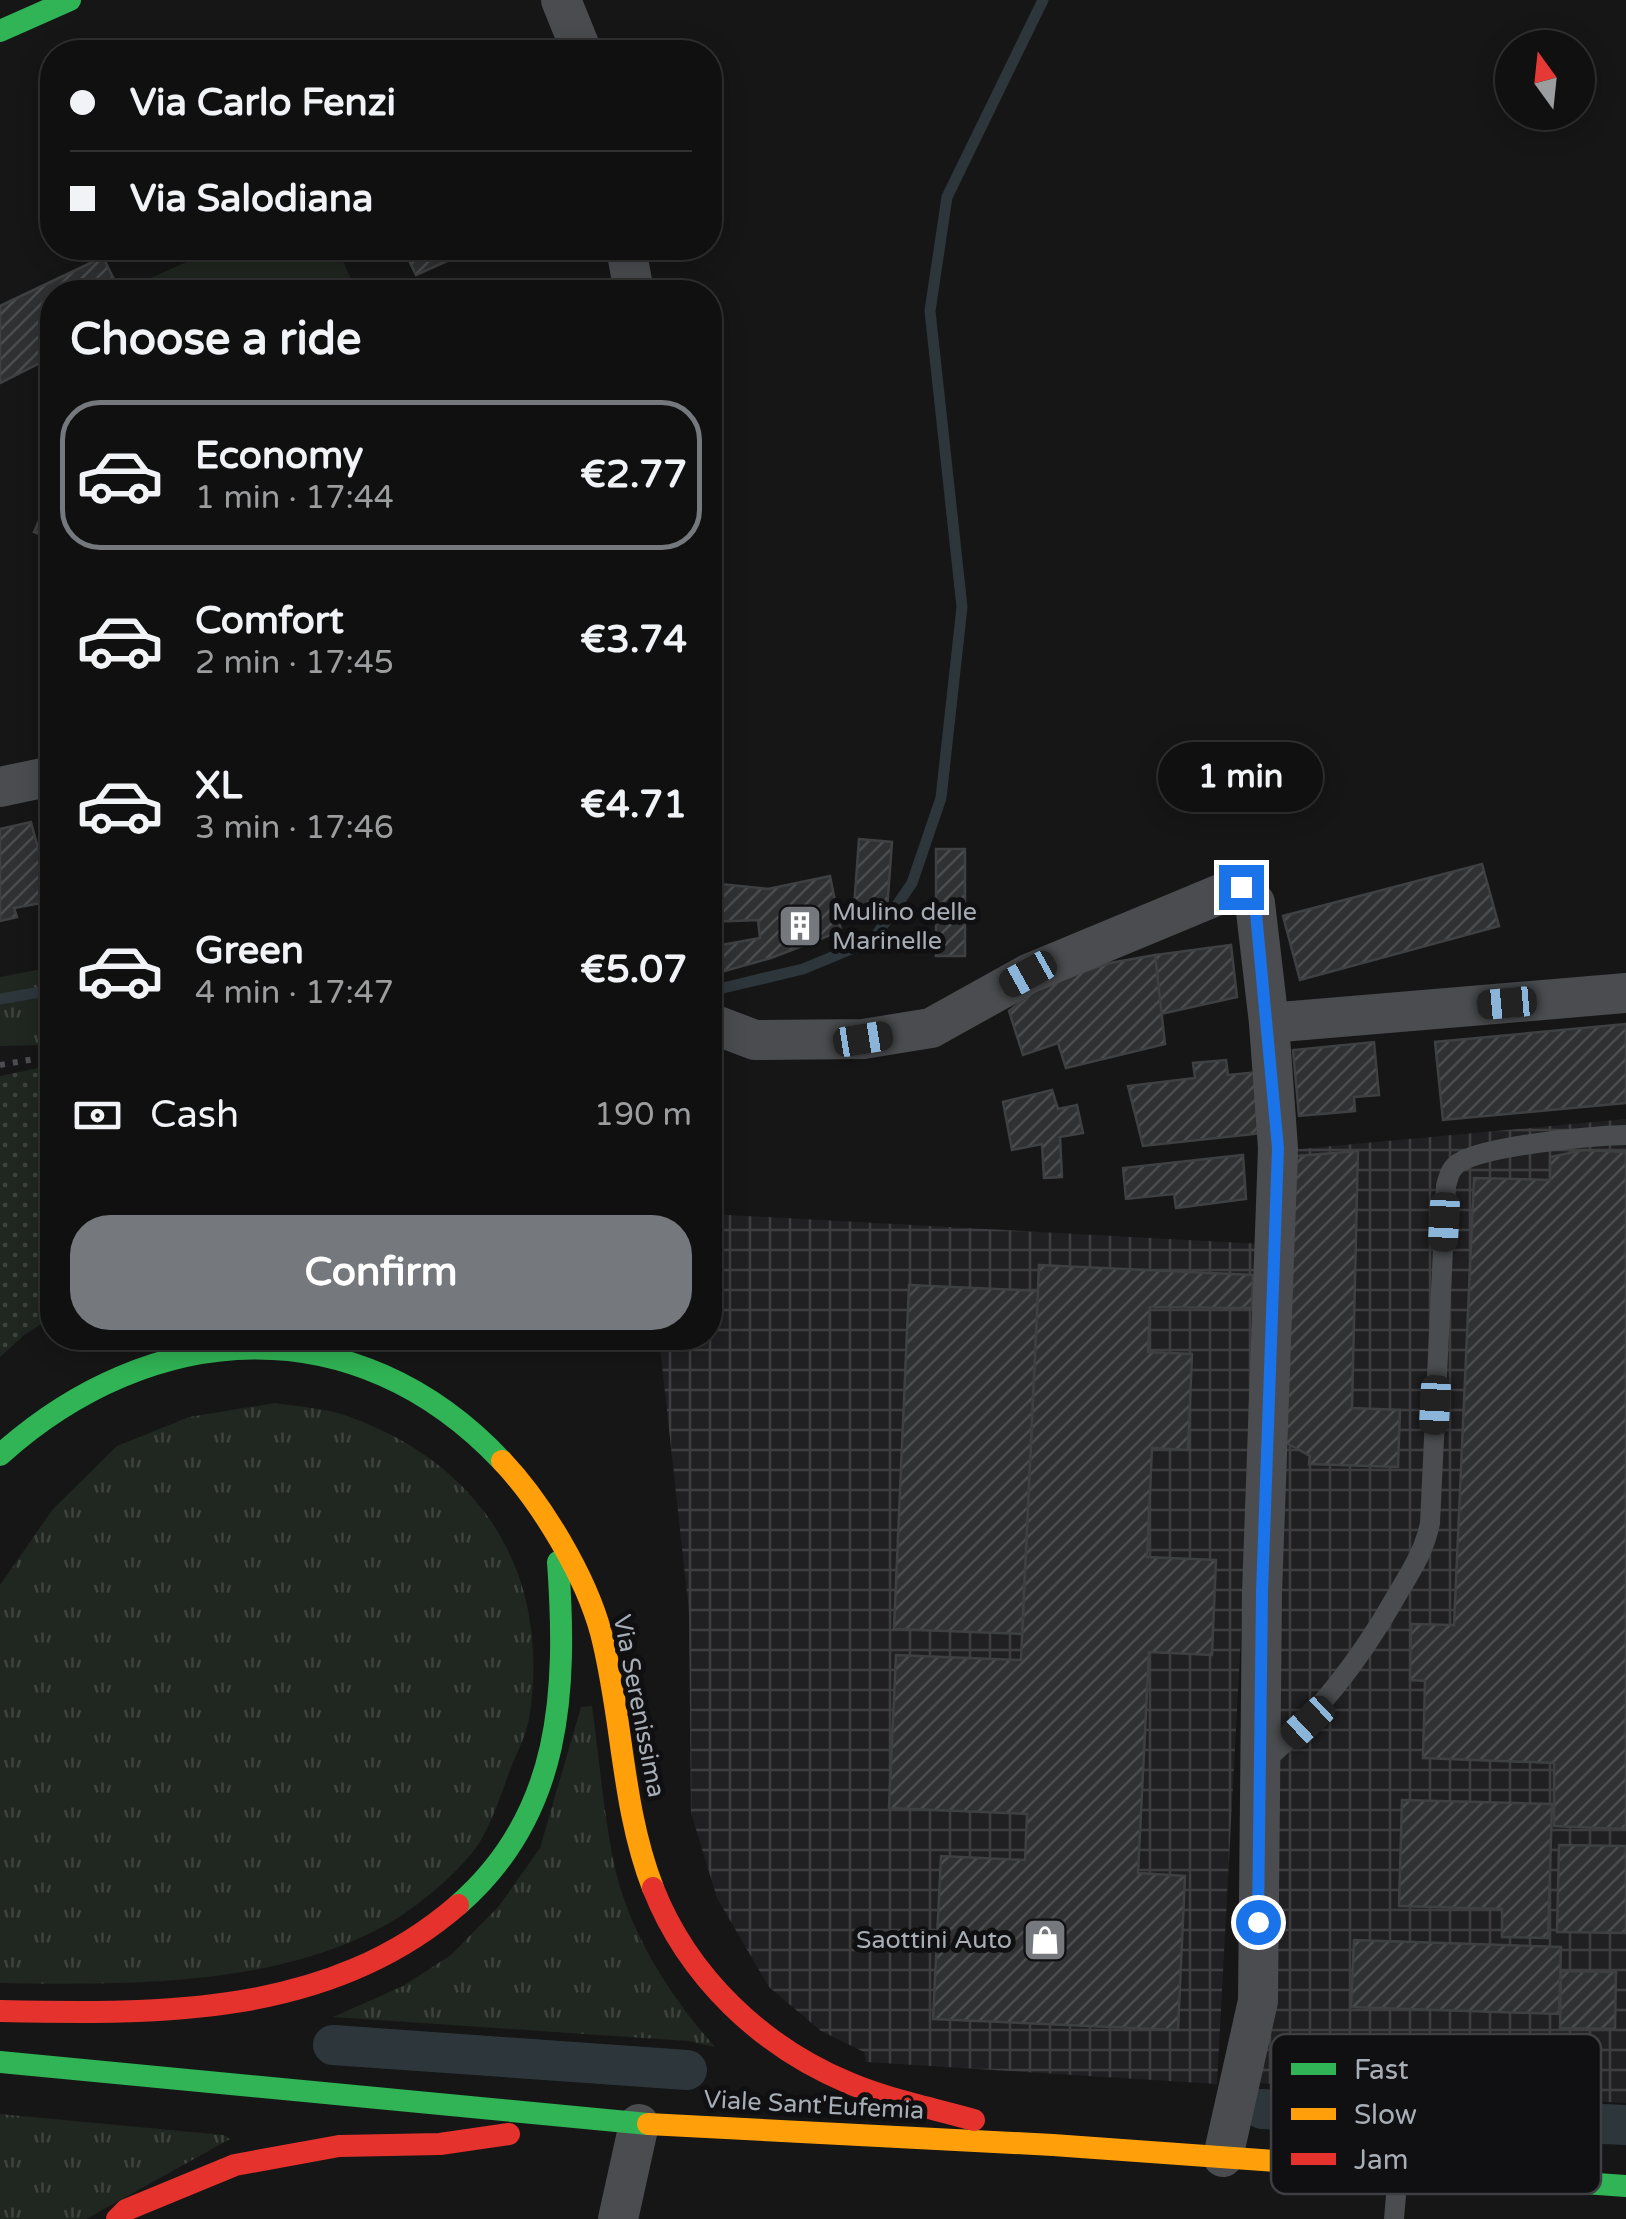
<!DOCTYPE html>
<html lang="en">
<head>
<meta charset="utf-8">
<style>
  body { margin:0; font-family:"Varela Round",sans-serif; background:#1e1e1e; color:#f1f3f6; height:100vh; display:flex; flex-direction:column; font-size:38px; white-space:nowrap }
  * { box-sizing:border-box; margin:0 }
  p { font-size:32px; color:#9c9d9f }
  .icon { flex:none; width:55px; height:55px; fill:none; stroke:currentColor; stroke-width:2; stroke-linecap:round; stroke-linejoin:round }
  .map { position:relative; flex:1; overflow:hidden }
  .drawer { position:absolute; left:40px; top:280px; width:682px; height:1070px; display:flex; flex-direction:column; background:#101010; border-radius:40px; box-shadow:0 5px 25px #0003,0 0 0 2px #303030 }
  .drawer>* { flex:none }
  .guide { position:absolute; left:40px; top:40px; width:682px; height:220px; border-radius:40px; box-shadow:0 5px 25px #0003,0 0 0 2px #303030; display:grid; align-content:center; height:220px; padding:0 30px; background:#101010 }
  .needle { width:65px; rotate:345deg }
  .buttons { position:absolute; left:1495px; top:30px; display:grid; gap:20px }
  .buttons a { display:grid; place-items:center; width:100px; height:100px; border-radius:50%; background:#101010; box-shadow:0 5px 25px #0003,0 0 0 2px #303030; font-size:50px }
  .end { position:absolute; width:45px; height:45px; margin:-22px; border:12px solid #1a73e8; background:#fff; box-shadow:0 0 0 5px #fff }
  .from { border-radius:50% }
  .bubble { position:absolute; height:70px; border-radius:35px; background:#101010; box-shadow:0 5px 25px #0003,0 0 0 2px #303030; font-size:32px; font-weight:700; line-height:70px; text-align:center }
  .car { position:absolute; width:30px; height:60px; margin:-30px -15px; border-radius:12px; box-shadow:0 0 8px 2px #0007; background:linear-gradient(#222 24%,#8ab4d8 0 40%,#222 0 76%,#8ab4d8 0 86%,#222 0) }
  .guide b { display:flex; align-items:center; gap:35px; height:95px; font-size:38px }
  .guide b+b { border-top:2px solid #303030 }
  .guide i { width:25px; height:25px; background:#f1f3f6 }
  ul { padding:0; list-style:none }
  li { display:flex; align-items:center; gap:30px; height:150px; margin:0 20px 15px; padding:0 10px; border:5px solid transparent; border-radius:40px }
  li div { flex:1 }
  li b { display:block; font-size:38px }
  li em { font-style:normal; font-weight:700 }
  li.on { border-color:#75797e }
  li>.icon { width:90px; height:90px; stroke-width:1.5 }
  h2 { padding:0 30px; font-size:45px; line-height:120px }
  .pay { display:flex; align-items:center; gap:25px; height:110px; padding:0 30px; font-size:38px }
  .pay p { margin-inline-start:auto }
  .action { display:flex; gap:20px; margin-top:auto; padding:20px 30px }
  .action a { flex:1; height:115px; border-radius:40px; background:#75797e; color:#fff; font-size:40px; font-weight:700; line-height:115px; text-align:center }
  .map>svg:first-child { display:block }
  .industrial { fill:url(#industrial-grid) }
  .grass { fill:url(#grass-tufts) }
  .park { fill:url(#park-dots) }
  .garden { fill:#202620 }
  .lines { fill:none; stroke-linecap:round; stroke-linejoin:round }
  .stream { stroke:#2d373b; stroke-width:11 }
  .canal { stroke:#2d373b; stroke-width:40 }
  .building { fill:url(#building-hatch); stroke:#3e4042; stroke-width:2.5 }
  .path { stroke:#4c4d50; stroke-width:6; stroke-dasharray:5 8; stroke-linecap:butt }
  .lane { stroke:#4a4c4f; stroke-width:20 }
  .street { stroke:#4a4c4f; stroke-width:40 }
  .fast { stroke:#30b455; stroke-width:22 }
  .slow { stroke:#ff9f0a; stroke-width:22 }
  .jam { stroke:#e5322d; stroke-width:22 }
  .route { stroke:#1a73e8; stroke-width:12 }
  .labels { text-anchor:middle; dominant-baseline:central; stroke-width:10; stroke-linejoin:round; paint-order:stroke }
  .poi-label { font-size:25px; fill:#a8aeb6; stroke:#101012; text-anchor:start }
  .street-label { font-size:25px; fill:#a8aeb6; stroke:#101012 }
  .key { fill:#101012; stroke:#3e3f43; stroke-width:2.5 }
  .key-label { font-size:28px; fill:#a8aeb6 }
</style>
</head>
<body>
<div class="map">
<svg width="1626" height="2219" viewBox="0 0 1626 2219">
  <defs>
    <pattern id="industrial-grid" width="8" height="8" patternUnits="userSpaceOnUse" patternTransform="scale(2.5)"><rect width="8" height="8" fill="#202022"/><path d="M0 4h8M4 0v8" fill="none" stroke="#3e3e40"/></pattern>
    <pattern id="grass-tufts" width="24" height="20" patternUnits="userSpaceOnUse" patternTransform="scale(2.5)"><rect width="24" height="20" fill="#202620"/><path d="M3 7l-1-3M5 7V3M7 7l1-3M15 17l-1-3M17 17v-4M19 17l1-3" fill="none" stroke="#3e433e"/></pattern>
    <pattern id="park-dots" width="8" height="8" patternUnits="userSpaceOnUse" patternTransform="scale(2.5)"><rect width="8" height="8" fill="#202620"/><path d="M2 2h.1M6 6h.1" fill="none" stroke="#3e433e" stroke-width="1.8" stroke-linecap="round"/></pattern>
    <pattern id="building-hatch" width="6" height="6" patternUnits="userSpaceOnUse" patternTransform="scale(2.5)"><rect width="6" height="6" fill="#303132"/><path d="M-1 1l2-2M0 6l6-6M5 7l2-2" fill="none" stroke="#4b4c4d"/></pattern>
  </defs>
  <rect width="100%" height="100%" fill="#161616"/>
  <g class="industrial">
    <polygon points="1626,1119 1626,2103 1255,2083 1278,1151"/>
    <polygon points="710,1214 1262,1244 1217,2084 866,2062 864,2052 821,2031 769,1987 717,1898 691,1813 689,1612 659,1338 710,1338"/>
  </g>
  <g class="grass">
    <polygon points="52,967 52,1045 0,1046 0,977"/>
    <path d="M 275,1403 C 299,1407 327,1408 350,1417 C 482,1465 550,1573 530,1713 C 528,1732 517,1752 510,1770 C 502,1792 493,1819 481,1840 C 464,1869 415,1909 386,1925 C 273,1987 126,1985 0,1983 L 0,1585 L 53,1509 L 117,1446 L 189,1417 Z"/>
    <path d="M 592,1706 C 599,1756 603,1808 613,1859 C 627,1929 668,1994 715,2047 L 688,2041 L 333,2017 L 403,1986 L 451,1955 L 499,1906 L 540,1848 L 581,1707 Z"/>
    <polygon points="0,2114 223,2135 230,2139 86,2219 0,2219"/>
  </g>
  <polygon class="park" points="52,1065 52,1317 24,1335 0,1357 0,1076"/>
  <polygon class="garden" points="218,248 337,248 357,292 150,292 144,281"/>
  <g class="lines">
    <g class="stream">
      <polyline points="723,988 803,969 873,940 912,883 941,798 962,607 930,311 947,197 1043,0"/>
      <polyline points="0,999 52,990"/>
    </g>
    <g class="canal">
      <polyline points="333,2045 687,2070"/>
      <polyline points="1262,2109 1626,2125"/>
    </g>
  </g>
  <g class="building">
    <polygon points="403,248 476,248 416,275"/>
    <polygon points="103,257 120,292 52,292 52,357 0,383 0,306"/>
    <polygon points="45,507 52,510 52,539 34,532"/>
    <polygon points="31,822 52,901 14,908 17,917 0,921 0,829"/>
    <polygon points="859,839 892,842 887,910 854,907"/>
    <rect x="936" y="849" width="29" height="107"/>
    <polygon points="1482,864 1499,926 1300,980 1283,916"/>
    <polygon points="830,876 841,931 771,958 710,975 710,947 760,938 758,920 710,922 710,883 768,889"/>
    <polygon points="1231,945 1237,997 1161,1014 1155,955"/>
    <polygon points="1155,955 1165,1044 1066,1068 1058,1043 1023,1055 1009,1011 1040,986 1110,963"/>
    <polygon points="1626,1024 1626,1103 1443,1120 1435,1042"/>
    <polygon points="1374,1042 1379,1095 1354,1097 1355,1111 1299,1116 1293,1050"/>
    <polygon points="1226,1060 1228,1075 1258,1072 1264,1133 1143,1146 1128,1086 1195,1078 1193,1063"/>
    <polygon points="1052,1090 1058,1109 1077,1105 1083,1133 1060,1137 1062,1177 1044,1178 1042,1144 1012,1150 1003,1102"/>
    <polygon points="1584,1150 1626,1152 1626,1829 1554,1826 1554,1763 1423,1758 1425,1681 1410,1680 1411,1624 1454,1625 1474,1178 1550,1180 1550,1157"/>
    <polygon points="1358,1151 1352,1408 1400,1410 1398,1467 1309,1464 1310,1456 1281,1440 1297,1156"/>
    <polygon points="1243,1155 1246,1199 1176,1208 1174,1194 1126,1199 1123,1168"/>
    <polygon points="1039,1265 1253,1275 1252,1308 1150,1307 1148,1352 1192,1354 1188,1450 1152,1448 1147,1557 1216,1560 1212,1655 1149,1652 1138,1873 1185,1876 1178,2030 933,2019 941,1856 1025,1860 1027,1814 889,1808 896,1655 1021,1660"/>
    <polygon points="909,1285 1038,1291 1022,1634 894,1629"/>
    <polygon points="1402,1800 1552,1804 1548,1938 1502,1937 1502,1909 1399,1906"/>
    <polygon points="1559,1845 1626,1846 1626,1933 1557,1932"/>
    <polygon points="1354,1940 1561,1947 1559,2014 1351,2007"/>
    <polygon points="1561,1971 1616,1972 1615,2029 1560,2028"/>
  </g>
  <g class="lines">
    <polyline class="path" points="0,1065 52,1056"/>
    <g class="lane">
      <path d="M 1263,1763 C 1317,1714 1358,1663 1394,1600 C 1409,1574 1424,1553 1430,1523 L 1446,1186 C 1449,1175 1451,1166 1462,1161 C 1493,1145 1590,1136 1626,1135"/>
      <polyline points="1394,2219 1398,2172"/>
    </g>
    <g class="street">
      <polyline points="561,0 582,52"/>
      <polyline points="626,248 634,292"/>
      <polyline points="0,787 52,776"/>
      <polyline points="710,1023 755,1040 863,1039 931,1028 1028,974 1223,893 1241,887 1255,903 1269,1023 1278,1148 1262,1593 1258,2001 1223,2157"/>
      <polyline points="1269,1023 1626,993"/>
      <polyline points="618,2219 639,2124"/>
    </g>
    <g class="fast">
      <polyline points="0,31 70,0"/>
      <path d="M 0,1455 C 152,1318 356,1306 502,1461"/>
      <path d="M 458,1905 C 563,1814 567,1690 558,1562"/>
      <polyline points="0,2062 648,2124"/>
      <polyline points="1359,2167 1626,2186"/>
    </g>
    <g class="slow">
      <path d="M 502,1461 C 542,1503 586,1577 601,1633 C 623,1717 621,1806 653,1888"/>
      <polyline points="648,2124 1053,2145 1359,2167"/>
    </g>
    <g class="jam">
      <path d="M 653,1888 C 688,1977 762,2047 849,2083 C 889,2100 932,2108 974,2120"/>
      <path d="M 0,2011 C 161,2014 329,2017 458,1905"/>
      <polyline points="117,2219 126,2210 235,2165 339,2146 440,2144 509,2134"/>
    </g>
  </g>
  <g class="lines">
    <polyline class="route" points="1241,887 1255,903 1278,1148 1262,1592 1258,1922"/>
  </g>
  <defs>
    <symbol id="building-square" viewBox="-11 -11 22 22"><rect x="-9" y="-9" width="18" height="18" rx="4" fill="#75797e" stroke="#101012"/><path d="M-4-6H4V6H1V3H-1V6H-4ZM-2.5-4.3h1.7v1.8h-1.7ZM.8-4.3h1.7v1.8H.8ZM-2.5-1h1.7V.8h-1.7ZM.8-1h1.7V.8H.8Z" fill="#fff"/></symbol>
    <symbol id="shop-square" viewBox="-11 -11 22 22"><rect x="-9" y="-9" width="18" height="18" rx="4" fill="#75797e" stroke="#101012"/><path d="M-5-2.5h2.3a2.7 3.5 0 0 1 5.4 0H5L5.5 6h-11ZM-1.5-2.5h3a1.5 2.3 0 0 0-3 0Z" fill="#fff"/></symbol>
  </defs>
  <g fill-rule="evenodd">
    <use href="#building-square" x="775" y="901" width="50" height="50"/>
    <use href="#shop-square" x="1020" y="1915" width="50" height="50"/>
  </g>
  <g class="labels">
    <g class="poi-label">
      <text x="832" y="912">Mulino delle<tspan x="832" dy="29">Marinelle</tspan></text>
      <text x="1012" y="1940" text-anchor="end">Saottini Auto</text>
    </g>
    <g class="street-label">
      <text transform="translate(639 1706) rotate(79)">Via Serenissima</text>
      <text transform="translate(814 2105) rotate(3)">Viale Sant'Eufemia</text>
    </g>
  </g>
  <rect x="1271" y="2034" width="330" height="160" rx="15" class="key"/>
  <rect x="1291" y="2063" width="45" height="12" fill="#30b455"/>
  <rect x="1291" y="2108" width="45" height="12" fill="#ff9f0a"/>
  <rect x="1291" y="2153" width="45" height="12" fill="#e5322d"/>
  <g class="key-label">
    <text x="1354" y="2079">Fast</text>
    <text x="1354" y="2124">Slow</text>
    <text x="1354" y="2169">Jam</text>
  </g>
</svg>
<div class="buttons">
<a><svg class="needle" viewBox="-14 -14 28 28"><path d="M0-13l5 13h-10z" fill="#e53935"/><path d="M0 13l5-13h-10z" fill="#9c9d9f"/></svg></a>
</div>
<i class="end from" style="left:1258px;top:1922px"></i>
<i class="end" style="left:1241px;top:887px"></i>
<div class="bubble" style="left:1158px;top:742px;width:165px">1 min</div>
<i class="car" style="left:1028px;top:974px;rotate:241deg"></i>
<i class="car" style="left:1507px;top:1003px;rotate:265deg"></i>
<i class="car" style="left:863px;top:1039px;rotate:81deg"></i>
<i class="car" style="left:1444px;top:1222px;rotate:183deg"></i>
<i class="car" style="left:1435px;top:1405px;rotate:183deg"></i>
<i class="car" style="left:1308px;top:1722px;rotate:227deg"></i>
<div class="guide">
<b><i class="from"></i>Via Carlo Fenzi</b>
<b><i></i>Via Salodiana</b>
</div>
<section class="drawer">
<h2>Choose a ride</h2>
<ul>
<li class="on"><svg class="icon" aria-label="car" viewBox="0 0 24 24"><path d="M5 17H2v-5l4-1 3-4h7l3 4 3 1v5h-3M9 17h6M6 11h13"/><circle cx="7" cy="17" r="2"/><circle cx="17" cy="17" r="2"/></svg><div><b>Economy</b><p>1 min · 17:44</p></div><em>€2.77</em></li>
<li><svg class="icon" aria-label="car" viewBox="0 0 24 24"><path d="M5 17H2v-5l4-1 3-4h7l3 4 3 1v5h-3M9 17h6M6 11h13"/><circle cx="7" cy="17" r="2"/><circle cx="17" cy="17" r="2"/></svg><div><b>Comfort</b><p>2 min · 17:45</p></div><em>€3.74</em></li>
<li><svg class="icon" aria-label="car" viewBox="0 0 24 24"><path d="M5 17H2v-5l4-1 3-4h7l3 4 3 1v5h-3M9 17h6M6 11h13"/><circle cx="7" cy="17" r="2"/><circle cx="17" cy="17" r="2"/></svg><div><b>XL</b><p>3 min · 17:46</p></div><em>€4.71</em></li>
<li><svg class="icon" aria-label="car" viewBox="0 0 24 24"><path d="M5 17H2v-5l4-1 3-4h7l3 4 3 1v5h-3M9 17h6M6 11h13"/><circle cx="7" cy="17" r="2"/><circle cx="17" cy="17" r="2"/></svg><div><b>Green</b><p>4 min · 17:47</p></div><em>€5.07</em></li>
</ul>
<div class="pay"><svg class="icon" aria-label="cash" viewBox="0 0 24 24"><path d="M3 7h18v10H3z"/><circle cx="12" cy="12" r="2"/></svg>Cash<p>190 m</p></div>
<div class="action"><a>Confirm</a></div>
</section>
</div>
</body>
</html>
